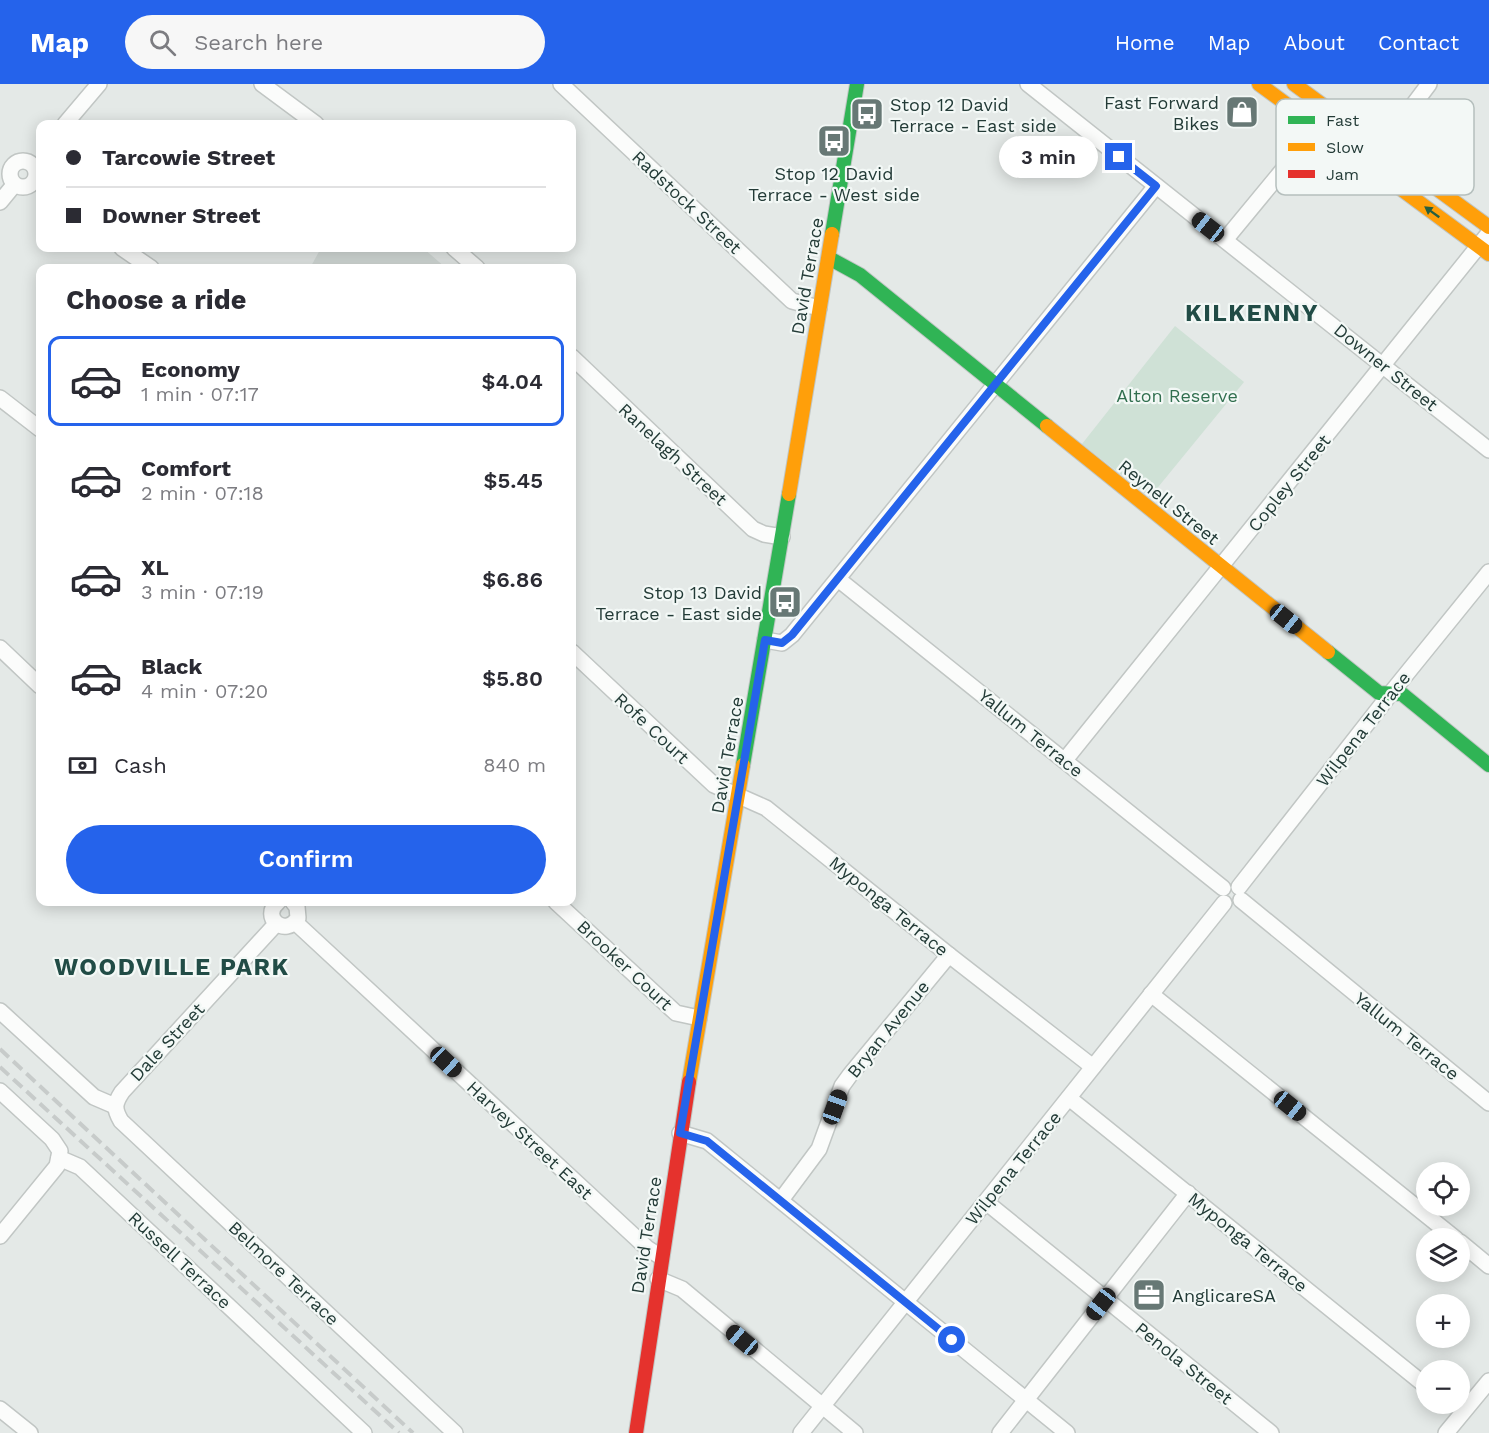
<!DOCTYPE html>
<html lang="en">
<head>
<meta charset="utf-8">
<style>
  body { margin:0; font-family:"Work Sans",sans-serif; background:#f7f7f7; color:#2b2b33; height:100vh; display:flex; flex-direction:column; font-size:22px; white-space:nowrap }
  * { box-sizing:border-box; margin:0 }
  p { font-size:20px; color:#7c7c81 }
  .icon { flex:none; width:33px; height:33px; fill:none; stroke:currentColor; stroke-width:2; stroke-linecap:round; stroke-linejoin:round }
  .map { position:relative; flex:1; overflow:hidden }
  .panel { position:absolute; left:36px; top:180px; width:540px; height:642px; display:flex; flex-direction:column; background:#fff; border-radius:12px; box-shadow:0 3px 15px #0003 }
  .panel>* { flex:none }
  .banner { position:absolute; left:36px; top:36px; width:540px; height:132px; border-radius:12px; box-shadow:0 3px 15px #0003; display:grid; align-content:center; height:132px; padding:0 30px; background:#fff }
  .buttons { position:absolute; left:1416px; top:1078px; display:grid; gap:12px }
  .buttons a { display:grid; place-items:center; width:54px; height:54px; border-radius:50%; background:#fff; box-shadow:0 3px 15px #0003; font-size:30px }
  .end { position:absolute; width:27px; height:27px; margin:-14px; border:8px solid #2563eb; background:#fff; box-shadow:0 0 0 3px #fff }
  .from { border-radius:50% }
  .bubble { position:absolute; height:42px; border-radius:21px; background:#fff; box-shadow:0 3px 15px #0003; font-size:20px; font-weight:600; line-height:42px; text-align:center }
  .car { position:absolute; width:18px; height:36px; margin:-18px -9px; border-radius:8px; box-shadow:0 0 4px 2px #0007; background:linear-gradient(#222 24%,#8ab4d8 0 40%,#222 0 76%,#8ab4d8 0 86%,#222 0) }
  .banner b { display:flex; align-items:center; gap:21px; height:57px; font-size:22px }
  .banner b+b { border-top:2px solid #e1e1e2 }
  .banner i { width:15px; height:15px; background:#2b2b33 }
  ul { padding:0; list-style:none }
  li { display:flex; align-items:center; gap:18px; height:90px; margin:0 12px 9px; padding:0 18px; border:3px solid transparent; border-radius:12px }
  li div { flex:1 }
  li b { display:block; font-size:22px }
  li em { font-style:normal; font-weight:600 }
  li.on { border-color:#2563eb }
  li>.icon { width:54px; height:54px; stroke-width:1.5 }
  h2 { padding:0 30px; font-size:27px; line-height:72px }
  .pay { display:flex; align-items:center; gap:15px; height:66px; padding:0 30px; font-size:22px }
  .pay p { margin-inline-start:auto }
  .button { display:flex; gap:12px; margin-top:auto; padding:12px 30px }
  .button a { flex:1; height:69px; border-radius:36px; background:#2563eb; color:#fff; font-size:24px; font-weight:600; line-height:69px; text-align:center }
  header { display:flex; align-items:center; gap:36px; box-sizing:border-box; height:84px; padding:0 30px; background:#2563eb; color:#fff }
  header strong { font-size:28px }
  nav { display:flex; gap:33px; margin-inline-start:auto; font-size:21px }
  .search { width:420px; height:54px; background:#f7f7f7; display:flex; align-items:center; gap:15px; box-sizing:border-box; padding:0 21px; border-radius:33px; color:#7c7c81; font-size:22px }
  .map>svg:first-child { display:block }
  .built { fill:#d3dad7 }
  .park { fill:#cfe1d6 }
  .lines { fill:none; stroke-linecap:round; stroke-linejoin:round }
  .street-casing { stroke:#c1c6c4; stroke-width:18 }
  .fast-casing { stroke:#c0c6c4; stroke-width:16 }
  .slow-casing { stroke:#c0c6c4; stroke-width:16 }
  .jam-casing { stroke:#c0c6c4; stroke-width:16 }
  .street { stroke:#fbfcfb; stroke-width:15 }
  .fast { stroke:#30b455; stroke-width:14 }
  .slow { stroke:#ff9f0a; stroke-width:14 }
  .jam { stroke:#e5322d; stroke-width:14 }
  .rail { stroke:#c7cbca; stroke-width:4; stroke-dasharray:12 6; stroke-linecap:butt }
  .oneway { fill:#275f40 }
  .route { stroke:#2563eb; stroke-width:8 }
  .labels { text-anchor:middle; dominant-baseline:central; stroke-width:4.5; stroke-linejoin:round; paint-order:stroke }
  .poi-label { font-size:18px; fill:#233b37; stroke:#f3f8f6; text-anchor:end }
  .street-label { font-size:18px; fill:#233b37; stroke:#f3f8f6 }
  .park-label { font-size:18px; fill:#316f4f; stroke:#f3f8f6 }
  .district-label { font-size:24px; font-weight:bold; letter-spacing:1.5px; fill:#214c46; stroke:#f3f8f6 }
  .key { fill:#f3f8f6; stroke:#b5bfbd; stroke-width:1.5 }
  .key-label { font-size:16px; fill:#233b37 }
</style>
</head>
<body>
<header>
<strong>Map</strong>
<div class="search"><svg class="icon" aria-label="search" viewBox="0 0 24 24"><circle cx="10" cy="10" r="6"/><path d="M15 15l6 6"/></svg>Search here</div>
<nav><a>Home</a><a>Map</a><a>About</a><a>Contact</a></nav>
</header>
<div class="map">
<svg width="1489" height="1349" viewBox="0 0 1489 1349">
  <rect width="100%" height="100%" fill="#e4e9e7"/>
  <polygon class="built" points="321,164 423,164 446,184 310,184"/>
  <polygon class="park" points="1175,242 1244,298 1150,413 1082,360"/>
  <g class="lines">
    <defs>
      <g id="street">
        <polyline points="262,0 316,40"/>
        <polyline points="561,0 792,217 819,224"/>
        <polyline points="1028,0 1489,366"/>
        <polyline points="65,40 99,0"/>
        <polyline points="1375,72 1429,0"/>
        <circle cx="23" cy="90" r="13"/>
        <polyline points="0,118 14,101"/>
        <polyline points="1225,156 1324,36"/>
        <polyline points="122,164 151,184"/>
        <polyline points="454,164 477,184"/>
        <polyline points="572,273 753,445 764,450 782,453"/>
        <polyline points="0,314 40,345"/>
        <polyline points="838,495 1223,804"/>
        <polyline points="765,556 782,559 792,551 1156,102"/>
        <polyline points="0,564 40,602"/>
        <polyline points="572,568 714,701 766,724 949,871 1093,983"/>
        <polyline points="1065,676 1489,149"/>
        <polyline points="1239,803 1391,609 1489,488"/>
        <polyline points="1241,816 1489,1019"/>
        <path d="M 278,818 C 260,833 285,854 298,834 L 297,823 L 293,818"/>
        <polyline points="556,818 676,929 699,934"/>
        <polyline points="295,838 647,1164 661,1173"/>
        <path d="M 276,840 L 122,1008 C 114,1020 114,1025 121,1037 L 455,1349"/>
        <polyline points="1151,910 1456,1155"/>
        <polyline points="0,927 94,1013 115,1022"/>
        <polyline points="0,1007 52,1055 60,1067 57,1082 0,1152"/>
        <polyline points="1069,1014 1426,1302"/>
        <polyline points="680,1049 707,1057 1067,1349"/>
        <polyline points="59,1074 80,1083 364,1349"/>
        <polyline points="781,1116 819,1065 842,1002 850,991 949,871"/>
        <polyline points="986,1118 1271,1349"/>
        <polyline points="1460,1158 1489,1182"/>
        <polyline points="658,1195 682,1205 855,1349"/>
        <polyline points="0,1325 30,1349"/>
        <polyline points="801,1349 1224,819"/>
        <polyline points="1000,1349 1188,1109"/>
        <polyline points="1446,1349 1489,1297"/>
      </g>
      <g id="fast">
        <polyline points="832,150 857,0"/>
        <polyline points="829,174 860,191 1047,342"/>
        <polyline points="1328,568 1379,609 1402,610 1489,681"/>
        <polyline points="743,681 789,410"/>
      </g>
      <g id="slow">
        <polyline points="1259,0 1489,170"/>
        <polyline points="1294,0 1489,143"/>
        <polyline points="1047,342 1328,568"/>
        <polyline points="789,410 832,150"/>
        <polyline points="689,998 743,681"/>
      </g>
      <polyline id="jam" points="636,1349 689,998"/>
    </defs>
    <use href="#street" class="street-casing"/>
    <use href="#fast" class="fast-casing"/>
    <use href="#slow" class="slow-casing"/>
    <use href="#jam" class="jam-casing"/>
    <use href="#street" class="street"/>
    <use href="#fast" class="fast"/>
    <use href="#slow" class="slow"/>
    <use href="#jam" class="jam"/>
    <g class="rail">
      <polyline points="0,965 413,1349"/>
      <polyline points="0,983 399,1349"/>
    </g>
  </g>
  <defs><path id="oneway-solid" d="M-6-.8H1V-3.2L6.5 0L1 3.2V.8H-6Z" transform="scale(1.5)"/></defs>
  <use class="oneway" href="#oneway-solid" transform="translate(1432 128) rotate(-144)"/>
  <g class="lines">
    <polyline class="route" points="952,1256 707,1057 680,1049 765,556 782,559 792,551 1156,102 1119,73"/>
  </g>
  <defs>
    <symbol id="shop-square" viewBox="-11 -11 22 22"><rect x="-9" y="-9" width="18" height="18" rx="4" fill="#677875" stroke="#f3f8f6"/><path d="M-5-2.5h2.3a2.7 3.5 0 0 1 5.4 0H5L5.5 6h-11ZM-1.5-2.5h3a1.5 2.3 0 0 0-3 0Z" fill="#fff"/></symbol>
    <symbol id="bus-square" viewBox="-11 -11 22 22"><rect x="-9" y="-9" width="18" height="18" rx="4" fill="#677875" stroke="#f3f8f6"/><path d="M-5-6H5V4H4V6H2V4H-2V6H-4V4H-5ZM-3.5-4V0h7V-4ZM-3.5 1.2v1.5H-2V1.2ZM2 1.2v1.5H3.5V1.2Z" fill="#fff"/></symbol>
    <symbol id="office-square" viewBox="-11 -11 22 22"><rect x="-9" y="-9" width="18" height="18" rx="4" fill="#677875" stroke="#f3f8f6"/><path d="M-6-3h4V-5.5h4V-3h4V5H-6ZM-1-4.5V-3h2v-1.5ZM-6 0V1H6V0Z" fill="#fff"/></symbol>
  </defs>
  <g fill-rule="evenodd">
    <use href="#shop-square" x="1223" y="9" width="38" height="38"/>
    <use href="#bus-square" x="848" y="11" width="38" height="38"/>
    <use href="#bus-square" x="815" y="38" width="38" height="38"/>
    <use href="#bus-square" x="766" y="499" width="38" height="38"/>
    <use href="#office-square" x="1130" y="1192" width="38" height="38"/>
  </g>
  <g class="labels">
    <g class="poi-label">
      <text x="1219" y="18">Fast Forward<tspan x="1219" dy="21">Bikes</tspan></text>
      <text x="890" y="20" text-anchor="start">Stop 12 David<tspan x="890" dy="21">Terrace - East side</tspan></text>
      <text x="834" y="89" text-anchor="middle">Stop 12 David<tspan x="834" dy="21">Terrace - West side</tspan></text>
      <text x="762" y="508">Stop 13 David<tspan x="762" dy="21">Terrace - East side</tspan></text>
      <text x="1172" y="1211" text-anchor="start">AnglicareSA</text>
    </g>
    <g class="street-label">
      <text transform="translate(687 118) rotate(43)">Radstock Street</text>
      <text transform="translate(807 192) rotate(-80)">David Terrace</text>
      <text transform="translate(1386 283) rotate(39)">Downer Street</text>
      <text transform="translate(673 370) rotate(43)">Ranelagh Street</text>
      <text transform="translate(1289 399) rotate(-51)">Copley Street</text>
      <text transform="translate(1169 418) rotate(39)">Reynell Street</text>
      <text transform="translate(652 644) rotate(43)">Rofe Court</text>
      <text transform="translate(1363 645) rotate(-52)">Wilpena Terrace</text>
      <text transform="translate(1031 649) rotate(39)">Yallum Terrace</text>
      <text transform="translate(727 671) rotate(-80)">David Terrace</text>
      <text transform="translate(889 822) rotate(39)">Myponga Terrace</text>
      <text transform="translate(625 881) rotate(43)">Brooker Court</text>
      <text transform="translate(888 945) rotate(-51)">Bryan Avenue</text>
      <text transform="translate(1407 952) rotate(39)">Yallum Terrace</text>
      <text transform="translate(167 958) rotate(-47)">Dale Street</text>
      <text transform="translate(530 1056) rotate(43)">Harvey Street East</text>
      <text transform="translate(1013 1084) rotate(-51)">Wilpena Terrace</text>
      <text transform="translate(646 1151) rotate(-81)">David Terrace</text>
      <text transform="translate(1248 1158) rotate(39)">Myponga Terrace</text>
      <text transform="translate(180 1176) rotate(43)">Russell Terrace</text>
      <text transform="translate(284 1189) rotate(43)">Belmore Terrace</text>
      <text transform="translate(1184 1279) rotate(39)">Penola Street</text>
    </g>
    <g class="park-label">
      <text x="1177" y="311">Alton Reserve</text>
    </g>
    <g class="district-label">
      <text x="1252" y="229">KILKENNY</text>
      <text x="172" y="883">WOODVILLE PARK</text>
    </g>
  </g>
  <rect x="1276" y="15" width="198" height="96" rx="9" class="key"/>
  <rect x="1288" y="32" width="27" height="8" fill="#30b455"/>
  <rect x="1288" y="59" width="27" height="8" fill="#ff9f0a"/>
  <rect x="1288" y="86" width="27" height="8" fill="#e5322d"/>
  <g class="key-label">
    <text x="1326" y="42">Fast</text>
    <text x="1326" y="69">Slow</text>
    <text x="1326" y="96">Jam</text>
  </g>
</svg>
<div class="buttons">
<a><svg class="icon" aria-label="locate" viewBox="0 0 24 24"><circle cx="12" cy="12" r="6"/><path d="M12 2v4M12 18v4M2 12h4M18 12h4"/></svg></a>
<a><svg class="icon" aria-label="layers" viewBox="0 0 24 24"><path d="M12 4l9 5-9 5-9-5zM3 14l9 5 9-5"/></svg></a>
<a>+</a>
<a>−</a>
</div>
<i class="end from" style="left:952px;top:1256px"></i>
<i class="end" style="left:1119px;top:73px"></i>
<div class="bubble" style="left:999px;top:52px;width:99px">3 min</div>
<i class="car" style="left:1208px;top:143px;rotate:308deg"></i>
<i class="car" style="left:1286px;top:535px;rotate:129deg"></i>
<i class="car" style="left:446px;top:978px;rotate:133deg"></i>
<i class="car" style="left:1290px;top:1022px;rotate:129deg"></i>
<i class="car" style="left:835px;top:1023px;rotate:20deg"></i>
<i class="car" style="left:1101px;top:1220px;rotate:218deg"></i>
<i class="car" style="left:742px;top:1256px;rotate:310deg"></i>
<div class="banner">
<b><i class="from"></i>Tarcowie Street</b>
<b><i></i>Downer Street</b>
</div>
<section class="panel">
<h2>Choose a ride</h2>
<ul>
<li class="on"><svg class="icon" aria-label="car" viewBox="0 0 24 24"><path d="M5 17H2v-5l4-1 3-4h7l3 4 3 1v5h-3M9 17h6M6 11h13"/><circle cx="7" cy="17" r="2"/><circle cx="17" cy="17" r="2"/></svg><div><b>Economy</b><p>1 min · 07:17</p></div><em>$4.04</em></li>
<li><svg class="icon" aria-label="car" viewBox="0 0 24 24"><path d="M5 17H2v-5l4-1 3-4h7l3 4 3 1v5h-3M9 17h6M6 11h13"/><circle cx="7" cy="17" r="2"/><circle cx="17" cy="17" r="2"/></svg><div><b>Comfort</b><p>2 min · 07:18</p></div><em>$5.45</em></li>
<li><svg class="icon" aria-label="car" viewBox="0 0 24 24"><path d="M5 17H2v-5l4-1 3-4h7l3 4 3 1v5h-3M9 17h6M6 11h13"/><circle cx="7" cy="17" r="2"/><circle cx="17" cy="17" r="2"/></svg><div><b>XL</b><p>3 min · 07:19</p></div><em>$6.86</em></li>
<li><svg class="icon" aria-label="car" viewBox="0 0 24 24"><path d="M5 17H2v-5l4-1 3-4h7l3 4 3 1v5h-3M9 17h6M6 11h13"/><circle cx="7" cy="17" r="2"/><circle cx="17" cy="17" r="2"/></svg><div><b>Black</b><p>4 min · 07:20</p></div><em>$5.80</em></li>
</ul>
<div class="pay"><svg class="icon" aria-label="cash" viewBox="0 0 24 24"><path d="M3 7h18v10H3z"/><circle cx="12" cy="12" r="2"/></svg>Cash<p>840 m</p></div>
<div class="button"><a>Confirm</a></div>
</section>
</div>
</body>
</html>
